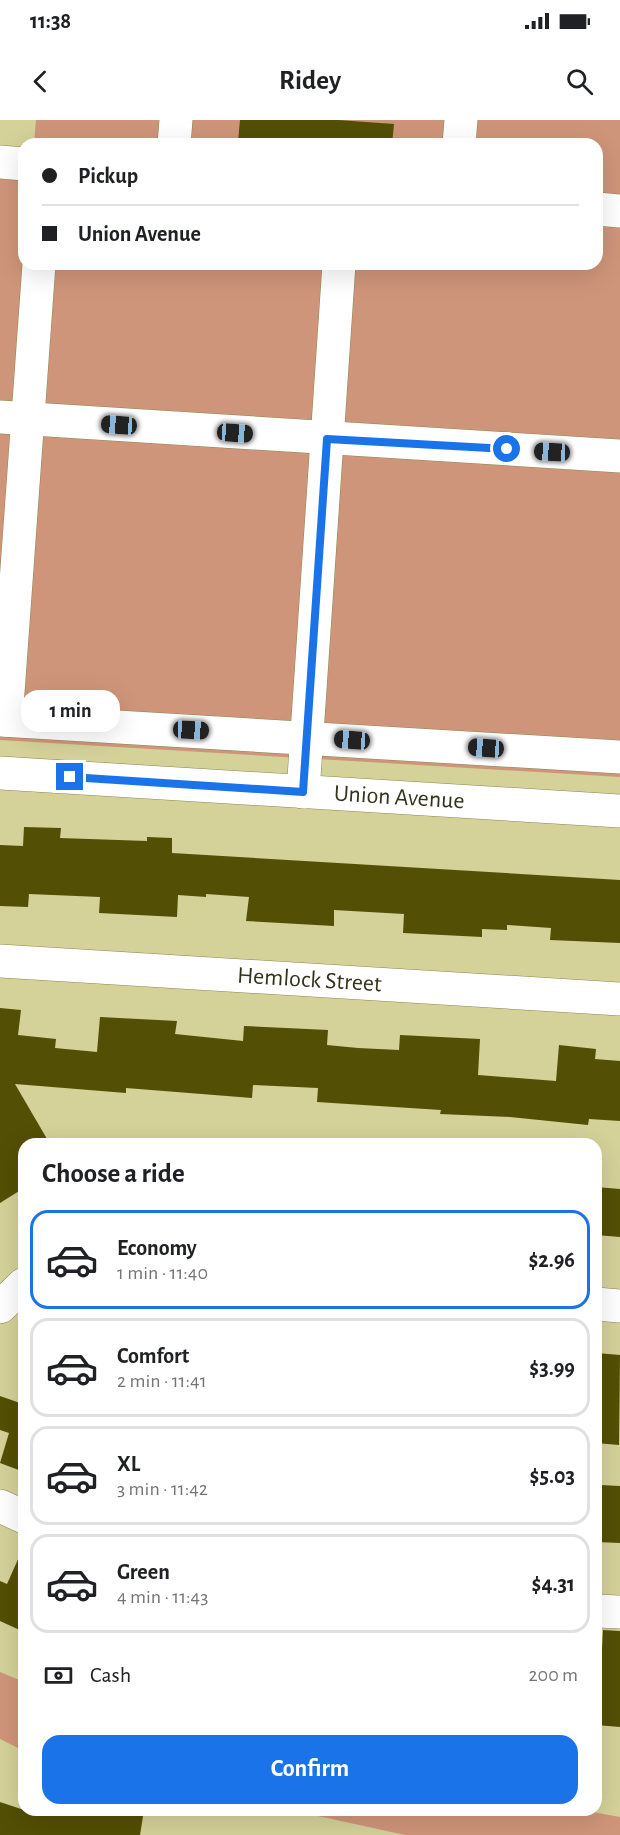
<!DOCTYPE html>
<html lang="en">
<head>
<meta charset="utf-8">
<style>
  body { margin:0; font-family:"Alegreya Sans",sans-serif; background:#f2f2f2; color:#202124; height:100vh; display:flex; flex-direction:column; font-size:22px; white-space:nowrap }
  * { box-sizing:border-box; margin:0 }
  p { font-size:20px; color:#757577 }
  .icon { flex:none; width:33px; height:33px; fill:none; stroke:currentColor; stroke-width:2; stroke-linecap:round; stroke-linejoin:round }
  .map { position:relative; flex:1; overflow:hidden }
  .drawer { position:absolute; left:18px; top:1018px; width:584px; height:678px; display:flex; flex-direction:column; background:#fff; border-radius:18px; box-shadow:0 6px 24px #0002 }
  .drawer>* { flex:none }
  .top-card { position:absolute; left:18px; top:18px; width:585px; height:132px; border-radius:18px; box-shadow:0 6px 24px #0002; display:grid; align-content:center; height:132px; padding:0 24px; background:#fff }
  .end { position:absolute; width:27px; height:27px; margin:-14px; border:8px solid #1a73e8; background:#fff; box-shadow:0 0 0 3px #fff }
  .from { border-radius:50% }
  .bubble { position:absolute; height:42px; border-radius:18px; background:#fff; box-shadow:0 6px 24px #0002; font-size:20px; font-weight:700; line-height:42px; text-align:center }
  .car { position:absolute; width:18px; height:36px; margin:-18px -9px; border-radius:8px; box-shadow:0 0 4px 2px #0007; background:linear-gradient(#222 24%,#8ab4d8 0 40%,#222 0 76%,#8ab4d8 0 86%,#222 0) }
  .top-card b { display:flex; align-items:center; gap:21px; height:57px; font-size:22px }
  .top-card b+b { border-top:2px solid #e0e0e0 }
  .top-card i { width:15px; height:15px; background:#202124 }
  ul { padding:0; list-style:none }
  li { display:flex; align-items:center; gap:18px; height:99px; margin:0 12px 9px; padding:0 12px; border:3px solid #e0e0e0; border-radius:18px }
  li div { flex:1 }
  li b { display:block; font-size:22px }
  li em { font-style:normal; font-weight:700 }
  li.on { border-color:#1a73e8 }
  li>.icon { width:54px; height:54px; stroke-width:1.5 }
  h2 { padding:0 24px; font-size:27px; line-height:72px }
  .pay { display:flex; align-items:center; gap:15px; height:66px; padding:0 24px; font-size:22px }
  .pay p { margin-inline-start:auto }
  .action { display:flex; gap:12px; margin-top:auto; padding:12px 24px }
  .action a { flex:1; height:69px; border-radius:18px; background:#1a73e8; color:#fff; font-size:24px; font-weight:700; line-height:69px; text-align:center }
  .status { display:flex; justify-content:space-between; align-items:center; height:42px; padding:0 30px; background:#fff; direction:ltr }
  .status svg { height:16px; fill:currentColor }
  header { display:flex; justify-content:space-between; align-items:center; height:78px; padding:0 24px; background:#fff; font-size:27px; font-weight:700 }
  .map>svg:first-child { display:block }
  .green { fill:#cf957a }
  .building { fill:#534f04 }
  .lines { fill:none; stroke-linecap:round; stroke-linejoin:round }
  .minor-casing { stroke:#898751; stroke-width:34 }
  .minor { stroke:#fff; stroke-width:33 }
  .route { stroke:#1a73e8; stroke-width:8 }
  .labels { text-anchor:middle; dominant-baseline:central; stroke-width:6; stroke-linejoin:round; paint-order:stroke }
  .street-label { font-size:24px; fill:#33321b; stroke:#e1dea6 }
</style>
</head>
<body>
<div class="status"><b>11:38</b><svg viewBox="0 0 49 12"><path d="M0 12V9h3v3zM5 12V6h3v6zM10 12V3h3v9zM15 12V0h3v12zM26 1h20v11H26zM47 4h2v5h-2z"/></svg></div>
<header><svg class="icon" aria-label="back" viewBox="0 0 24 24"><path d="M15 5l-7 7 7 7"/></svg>Ridey<svg class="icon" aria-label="search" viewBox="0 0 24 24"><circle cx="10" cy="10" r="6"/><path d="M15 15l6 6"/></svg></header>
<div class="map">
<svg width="620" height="1715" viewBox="0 0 620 1715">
  <rect width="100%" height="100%" fill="#d4d199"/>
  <g class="green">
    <polygon points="36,0 620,0 620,657 0,620 0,26 24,28 24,144 597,144 597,24 34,24"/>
    <polygon points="0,1552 24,1562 24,1631 0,1619"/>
    <polygon points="295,1691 587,1691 620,1697 620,1715 405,1715"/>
  </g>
  <g class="building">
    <polygon points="240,0 338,0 394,4 392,24 238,22"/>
    <polygon points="24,707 61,708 60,718 147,721 147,717 172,718 172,733 620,760 620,823 550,820 551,808 507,805 507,810 482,809 482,817 403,813 404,794 334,790 334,806 246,801 249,777 206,774 206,777 178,775 177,797 99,793 100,777 29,774 28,787 0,786 0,725 23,726"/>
    <polygon points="0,888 21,890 18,915 56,919 55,928 97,932 100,897 177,901 175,914 243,921 244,906 328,910 327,925 358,928 399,930 400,915 480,919 478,955 556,961 559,925 596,929 595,939 620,941 620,1001 589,999 588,1005 510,997 440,994 441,990 317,982 318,968 253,965 252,978 126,968 126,973 15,964 50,1024 24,1024 24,1068 0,1083"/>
    <polygon points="596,1067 620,1069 620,1117 596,1115"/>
    <polygon points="597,1233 620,1235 619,1325 596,1323"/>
    <polygon points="0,1276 20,1283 24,1281 24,1352 0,1343 9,1313 0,1310"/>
    <polygon points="600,1365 620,1366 620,1423 596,1422 596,1388 599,1388"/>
    <polygon points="24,1426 24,1512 0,1501 0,1461 7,1464"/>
    <polygon points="603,1510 620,1511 620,1607 596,1605 596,1547 601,1548"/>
    <polygon points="0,1682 24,1690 144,1690 140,1715 0,1715"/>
  </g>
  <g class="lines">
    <defs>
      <g id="minor">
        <polyline points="174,24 176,0"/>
        <polyline points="459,24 461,0"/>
        <polyline points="0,42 24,44"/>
        <polyline points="597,89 620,91"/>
        <polyline points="0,297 620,336"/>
        <polyline points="0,600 620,637"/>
        <polyline points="6,600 39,144"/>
        <path id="s1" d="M 0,653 L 620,691"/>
        <polyline points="303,672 339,144"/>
        <path id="s2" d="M 0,841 L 620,879"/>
        <polyline points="596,1184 620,1186"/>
        <polyline points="0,1187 24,1164"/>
        <polyline points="0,1386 24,1397"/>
        <polyline points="596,1491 620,1492"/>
      </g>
    </defs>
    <use href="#minor" class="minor-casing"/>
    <use href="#minor" class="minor"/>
  </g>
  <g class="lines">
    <polyline class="route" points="70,657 303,672 327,319 507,329"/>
  </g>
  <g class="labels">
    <g class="street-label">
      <text stroke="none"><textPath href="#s1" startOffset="400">Union Avenue</textPath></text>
      <text stroke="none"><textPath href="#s2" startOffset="310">Hemlock Street</textPath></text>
    </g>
  </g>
</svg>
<i class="end from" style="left:507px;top:329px"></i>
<i class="end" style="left:70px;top:657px"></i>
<div class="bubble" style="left:21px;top:570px;width:99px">1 min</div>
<i class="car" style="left:119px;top:305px;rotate:274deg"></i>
<i class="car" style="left:235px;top:313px;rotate:94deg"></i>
<i class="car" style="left:552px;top:332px;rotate:273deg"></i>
<i class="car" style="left:191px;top:610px;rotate:93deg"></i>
<i class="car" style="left:352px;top:620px;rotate:274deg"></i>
<i class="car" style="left:486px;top:628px;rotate:274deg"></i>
<div class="top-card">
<b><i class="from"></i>Pickup</b>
<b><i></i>Union Avenue</b>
</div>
<section class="drawer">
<h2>Choose a ride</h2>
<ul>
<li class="on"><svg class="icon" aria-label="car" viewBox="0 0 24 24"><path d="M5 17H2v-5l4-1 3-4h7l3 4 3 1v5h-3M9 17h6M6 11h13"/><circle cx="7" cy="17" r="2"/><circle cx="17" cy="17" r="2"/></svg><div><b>Economy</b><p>1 min · 11:40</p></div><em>$2.96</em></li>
<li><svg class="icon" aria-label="car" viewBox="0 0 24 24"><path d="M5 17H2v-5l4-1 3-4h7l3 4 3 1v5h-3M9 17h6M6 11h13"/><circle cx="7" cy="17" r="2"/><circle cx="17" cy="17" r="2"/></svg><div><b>Comfort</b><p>2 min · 11:41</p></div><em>$3.99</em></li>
<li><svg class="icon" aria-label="car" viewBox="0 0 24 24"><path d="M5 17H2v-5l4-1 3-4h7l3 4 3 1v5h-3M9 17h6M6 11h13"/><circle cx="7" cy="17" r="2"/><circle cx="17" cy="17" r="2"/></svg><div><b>XL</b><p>3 min · 11:42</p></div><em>$5.03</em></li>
<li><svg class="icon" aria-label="car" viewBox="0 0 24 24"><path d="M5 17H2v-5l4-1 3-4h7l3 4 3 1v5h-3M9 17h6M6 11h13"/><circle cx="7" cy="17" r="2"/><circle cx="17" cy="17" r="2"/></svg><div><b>Green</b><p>4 min · 11:43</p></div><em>$4.31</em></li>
</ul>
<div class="pay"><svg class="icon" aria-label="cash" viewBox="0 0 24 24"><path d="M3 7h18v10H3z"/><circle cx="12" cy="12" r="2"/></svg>Cash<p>200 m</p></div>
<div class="action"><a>Confirm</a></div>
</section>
</div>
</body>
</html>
